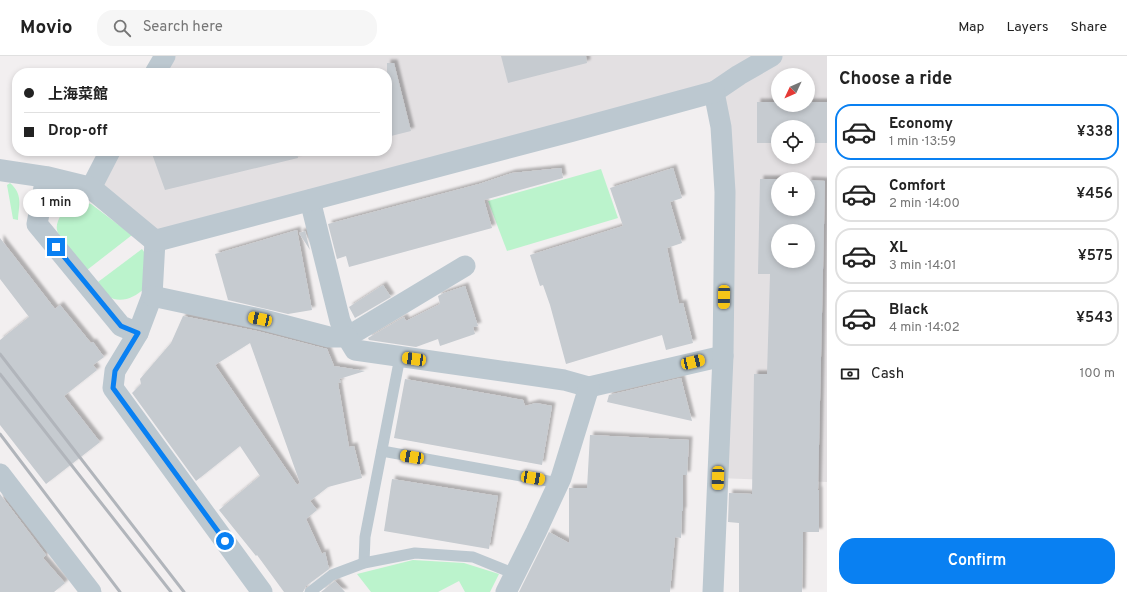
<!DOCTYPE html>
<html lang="en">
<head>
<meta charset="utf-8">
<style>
  body { margin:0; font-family:Overpass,"Noto Sans JP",sans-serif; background:#f6f6f6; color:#222; height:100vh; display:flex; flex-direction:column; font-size:15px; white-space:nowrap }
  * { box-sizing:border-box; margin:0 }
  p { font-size:13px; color:#767676 }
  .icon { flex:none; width:22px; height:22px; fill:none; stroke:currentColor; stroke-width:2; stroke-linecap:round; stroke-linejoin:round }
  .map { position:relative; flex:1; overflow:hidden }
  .drawer { display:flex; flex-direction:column; background:#fff; width:300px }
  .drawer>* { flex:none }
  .top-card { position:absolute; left:12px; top:12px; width:380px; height:88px; border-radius:16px; box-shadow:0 2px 6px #0003; display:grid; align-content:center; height:88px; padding:0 12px; background:#fff }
  .needle { width:26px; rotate:226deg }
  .tools { position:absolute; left:771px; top:12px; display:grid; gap:8px }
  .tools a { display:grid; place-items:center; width:44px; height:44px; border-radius:50%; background:#fff; box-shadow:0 2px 6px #0003; font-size:20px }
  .end { position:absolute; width:18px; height:18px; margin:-9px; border:5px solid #0980f2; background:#fff; box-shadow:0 0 0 2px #fff }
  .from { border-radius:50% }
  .bubble { position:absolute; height:28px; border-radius:14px; background:#fff; box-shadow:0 2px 6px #0003; font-size:13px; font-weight:600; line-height:28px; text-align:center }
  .car { position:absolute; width:12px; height:24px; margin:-12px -6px; border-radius:5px; box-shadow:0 0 3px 1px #0007; background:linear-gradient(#f5c518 24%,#345 0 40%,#f5c518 0 76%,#345 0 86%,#f5c518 0) }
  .top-card b { display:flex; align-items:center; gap:14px; height:38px; font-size:15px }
  .top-card b+b { border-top:1px solid #e0e0e0 }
  .top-card i { width:10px; height:10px; background:#222 }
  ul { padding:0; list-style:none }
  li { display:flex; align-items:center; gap:12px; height:56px; margin:0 8px 6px; padding:0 4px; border:2px solid #e0e0e0; border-radius:16px }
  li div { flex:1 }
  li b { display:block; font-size:15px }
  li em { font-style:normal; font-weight:600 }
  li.selected { border-color:#0980f2 }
  li>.icon { width:36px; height:36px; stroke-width:1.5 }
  h2 { padding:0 12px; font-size:18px; line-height:48px }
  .pay { display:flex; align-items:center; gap:10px; height:44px; padding:0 12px; font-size:15px }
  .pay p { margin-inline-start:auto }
  .primary-button { display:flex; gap:8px; margin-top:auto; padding:8px 12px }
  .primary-button a { flex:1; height:46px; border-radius:16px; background:#0980f2; color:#fff; font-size:16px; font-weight:600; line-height:46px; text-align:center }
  header { display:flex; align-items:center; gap:24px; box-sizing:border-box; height:56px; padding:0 20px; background:#fff; border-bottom:1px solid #e0e0e0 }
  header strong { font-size:19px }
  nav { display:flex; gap:22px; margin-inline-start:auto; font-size:14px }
  .search { width:280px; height:36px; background:#f6f6f6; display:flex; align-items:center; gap:10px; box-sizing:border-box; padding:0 14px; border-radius:16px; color:#767676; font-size:15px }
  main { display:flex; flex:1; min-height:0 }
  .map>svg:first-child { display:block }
  .education { fill:#e3e0e2; fill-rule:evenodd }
  .green { fill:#bbf3cc }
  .building { fill:#c6cbd0; fill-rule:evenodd; filter:url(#shadow) }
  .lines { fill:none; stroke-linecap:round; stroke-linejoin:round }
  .service { stroke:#bcc8d0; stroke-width:11 }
  .minor { stroke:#bcc8d0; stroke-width:21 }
  .tertiary { stroke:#bcc8d0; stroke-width:22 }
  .rail { stroke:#b1b5bb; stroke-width:3 }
  .route { stroke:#0980f2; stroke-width:5 }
</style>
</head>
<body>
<header>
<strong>Movio</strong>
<div class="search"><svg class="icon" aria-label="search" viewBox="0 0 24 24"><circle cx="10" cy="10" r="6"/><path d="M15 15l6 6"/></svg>Search here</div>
<nav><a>Map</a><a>Layers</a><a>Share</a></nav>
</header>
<main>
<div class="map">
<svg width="827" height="536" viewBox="0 0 827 536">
  <defs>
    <filter id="shadow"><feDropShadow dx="3.5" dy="-3.5" stdDeviation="1" flood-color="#0004"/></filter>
  </defs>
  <rect width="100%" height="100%" fill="#f2eff0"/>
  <path class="education" d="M 165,0 L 827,0 L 827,426 L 718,422 L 714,36 L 155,185 L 91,132 L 111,95 L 387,95 L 387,17 L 155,17 ZM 778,19 L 808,19 L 808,49 L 778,49 ZM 778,71 L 808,71 L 808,101 L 778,101 ZM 778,123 L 808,123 L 808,153 L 778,153 ZM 778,175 L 808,175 L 808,205 L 778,205 Z"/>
  <g class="green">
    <polygon points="601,113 618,162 507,195 488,145"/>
    <path d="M 10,127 C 23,138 19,149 18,164 L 13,163 L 7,129 Z"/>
    <path d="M 84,146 L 91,148 L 132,179 L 87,214 C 80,205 59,184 57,174 C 56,169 58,164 61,159 C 67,150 73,147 84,146 Z"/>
    <path d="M 142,193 L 147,200 L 144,233 C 136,240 125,246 114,243 C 107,241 102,231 98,226 Z"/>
    <polygon points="413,504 464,507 499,518 490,536 465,536 459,525 438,536 371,536 357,518"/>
  </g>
  <g class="building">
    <polygon points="501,0 586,0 587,7 508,27"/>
    <polygon points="387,7 394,7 411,75 387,81"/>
    <polygon points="757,46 778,46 778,49 808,49 808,46 827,46 827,87 808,87 808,71 778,71 778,87 757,87"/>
    <polygon points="151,95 297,95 298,102 165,134"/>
    <polygon points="561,112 563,122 484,144 492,172 349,211 346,200 337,203 328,168 479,128 512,117"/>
    <polygon points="673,112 682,142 670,146 682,187 667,192 679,248 683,247 693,287 666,294 662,279 566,308 550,249 543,229 540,230 530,199 623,170 610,132"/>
    <path d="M 760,123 L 778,123 L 778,153 L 808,153 L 808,124 L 825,125 L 818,434 L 819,434 L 819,476 L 803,476 L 802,536 L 739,536 L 739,467 L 728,466 L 729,437 L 752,438 L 754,318 L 767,318 L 770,218 L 758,218 ZM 778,175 L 808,175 L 808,205 L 778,205 Z"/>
    <polygon points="297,174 312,254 288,258 228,244 215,198"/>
    <polygon points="305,175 310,194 299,177"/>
    <polygon points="0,182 55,253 60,249 91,287 93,286 104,301 93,309 97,314 64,340 100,386 46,428 0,369 0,284 29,261 0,223"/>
    <polygon points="383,229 391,241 355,262 349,251"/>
    <polygon points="465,230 478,270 473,271 475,278 440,290 438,283 416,291 369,284 368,282 404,261 406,265 440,248 438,240 444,237"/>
    <path d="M 183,260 L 257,275 L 327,293 L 334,310 L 365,315 L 339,323 L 341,326 L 338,327 L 349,391 L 354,390 L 362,422 L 328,431 L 310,445 L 317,454 L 306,463 L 322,498 L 325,496 L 329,513 L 306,530 L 303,536 L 284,536 L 257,499 L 256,500 L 219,454 L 260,420 L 240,390 L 196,425 L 132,337 L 141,328 L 140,323 L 171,287 ZM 250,287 L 300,427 L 297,429 L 215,309 Z"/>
    <polygon points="681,322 692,365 607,346 609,339"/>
    <polygon points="405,323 523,344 525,350 536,347 552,350 542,409 394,382"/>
    <polygon points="590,379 689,384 687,419 683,419 683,455 682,455 681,482 675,481 670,536 519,536 549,476 569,487 569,432 587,432"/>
    <polygon points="392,423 498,440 489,493 384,475"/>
    <polygon points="0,438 46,499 43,502 65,527 54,536 0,536"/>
    <polygon points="335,525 345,536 321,536"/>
  </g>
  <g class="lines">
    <g class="service">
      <polyline points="382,395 548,425 558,428"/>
      <polyline points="364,507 365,481 400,301"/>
      <polyline points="310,536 332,519 364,507 415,497 473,501 515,518"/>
    </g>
    <g class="minor">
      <polyline points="155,17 165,0"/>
      <polyline points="46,121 37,168 121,270 138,277"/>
      <polyline points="91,132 110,95"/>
      <polyline points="310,144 340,265 347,281 465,210"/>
      <polyline points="155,185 152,240 138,277 115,315 113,332 262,536"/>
      <polyline points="152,240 260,263 329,281 347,281 355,294 564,324 589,331 723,300"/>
      <polyline points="0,418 91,536"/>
      <polyline points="506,536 536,476 561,422 589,331"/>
      <polyline points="713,536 723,300 725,136 721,71 714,36 739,19 772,0"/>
    </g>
    <polyline class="tertiary" points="0,114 46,121 91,132 155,185 571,75 714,36"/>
    <g class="rail">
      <polyline points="0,298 184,536"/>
      <polyline points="0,318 171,536"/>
      <polyline points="0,378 120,536"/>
    </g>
  </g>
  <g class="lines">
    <polyline class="route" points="56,191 121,270 138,277 115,315 113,332 225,485"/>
  </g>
</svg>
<div class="tools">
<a><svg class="needle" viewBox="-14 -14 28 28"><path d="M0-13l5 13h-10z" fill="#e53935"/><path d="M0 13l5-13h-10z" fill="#767676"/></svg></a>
<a><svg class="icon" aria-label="locate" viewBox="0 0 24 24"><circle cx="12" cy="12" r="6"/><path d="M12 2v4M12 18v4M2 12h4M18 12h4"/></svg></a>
<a>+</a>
<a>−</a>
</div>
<i class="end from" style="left:225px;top:485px"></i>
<i class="end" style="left:56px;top:191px"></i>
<div class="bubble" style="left:23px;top:133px;width:66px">1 min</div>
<i class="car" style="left:724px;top:241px;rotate:181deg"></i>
<i class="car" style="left:260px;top:263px;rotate:282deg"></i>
<i class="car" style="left:414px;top:303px;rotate:278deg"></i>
<i class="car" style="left:693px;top:306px;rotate:77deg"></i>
<i class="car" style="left:412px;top:401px;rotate:280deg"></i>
<i class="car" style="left:533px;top:422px;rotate:100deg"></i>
<i class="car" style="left:718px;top:422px;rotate:182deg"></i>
<div class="top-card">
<b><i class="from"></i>上海菜館</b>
<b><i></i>Drop-off</b>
</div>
</div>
<section class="drawer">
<h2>Choose a ride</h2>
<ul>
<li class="selected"><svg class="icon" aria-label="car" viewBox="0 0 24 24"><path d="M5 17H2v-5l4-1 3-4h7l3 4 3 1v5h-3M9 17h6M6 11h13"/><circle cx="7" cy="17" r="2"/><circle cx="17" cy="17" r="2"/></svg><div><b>Economy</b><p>1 min · 13:59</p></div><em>¥338</em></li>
<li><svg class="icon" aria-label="car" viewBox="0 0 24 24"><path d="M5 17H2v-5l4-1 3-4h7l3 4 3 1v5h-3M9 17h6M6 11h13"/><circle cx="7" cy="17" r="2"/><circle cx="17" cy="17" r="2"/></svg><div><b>Comfort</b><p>2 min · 14:00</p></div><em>¥456</em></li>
<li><svg class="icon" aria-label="car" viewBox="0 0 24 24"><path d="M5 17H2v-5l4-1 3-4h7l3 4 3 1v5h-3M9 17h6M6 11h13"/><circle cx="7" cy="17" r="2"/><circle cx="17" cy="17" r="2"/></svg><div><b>XL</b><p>3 min · 14:01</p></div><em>¥575</em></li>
<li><svg class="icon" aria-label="car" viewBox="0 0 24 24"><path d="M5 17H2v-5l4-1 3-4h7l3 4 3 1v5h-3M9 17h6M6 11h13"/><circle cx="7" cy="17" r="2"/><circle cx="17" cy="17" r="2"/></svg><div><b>Black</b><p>4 min · 14:02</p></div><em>¥543</em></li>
</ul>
<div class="pay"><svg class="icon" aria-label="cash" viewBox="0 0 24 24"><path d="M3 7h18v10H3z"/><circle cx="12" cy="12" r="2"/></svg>Cash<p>100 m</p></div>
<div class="primary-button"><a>Confirm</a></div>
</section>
</main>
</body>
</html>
